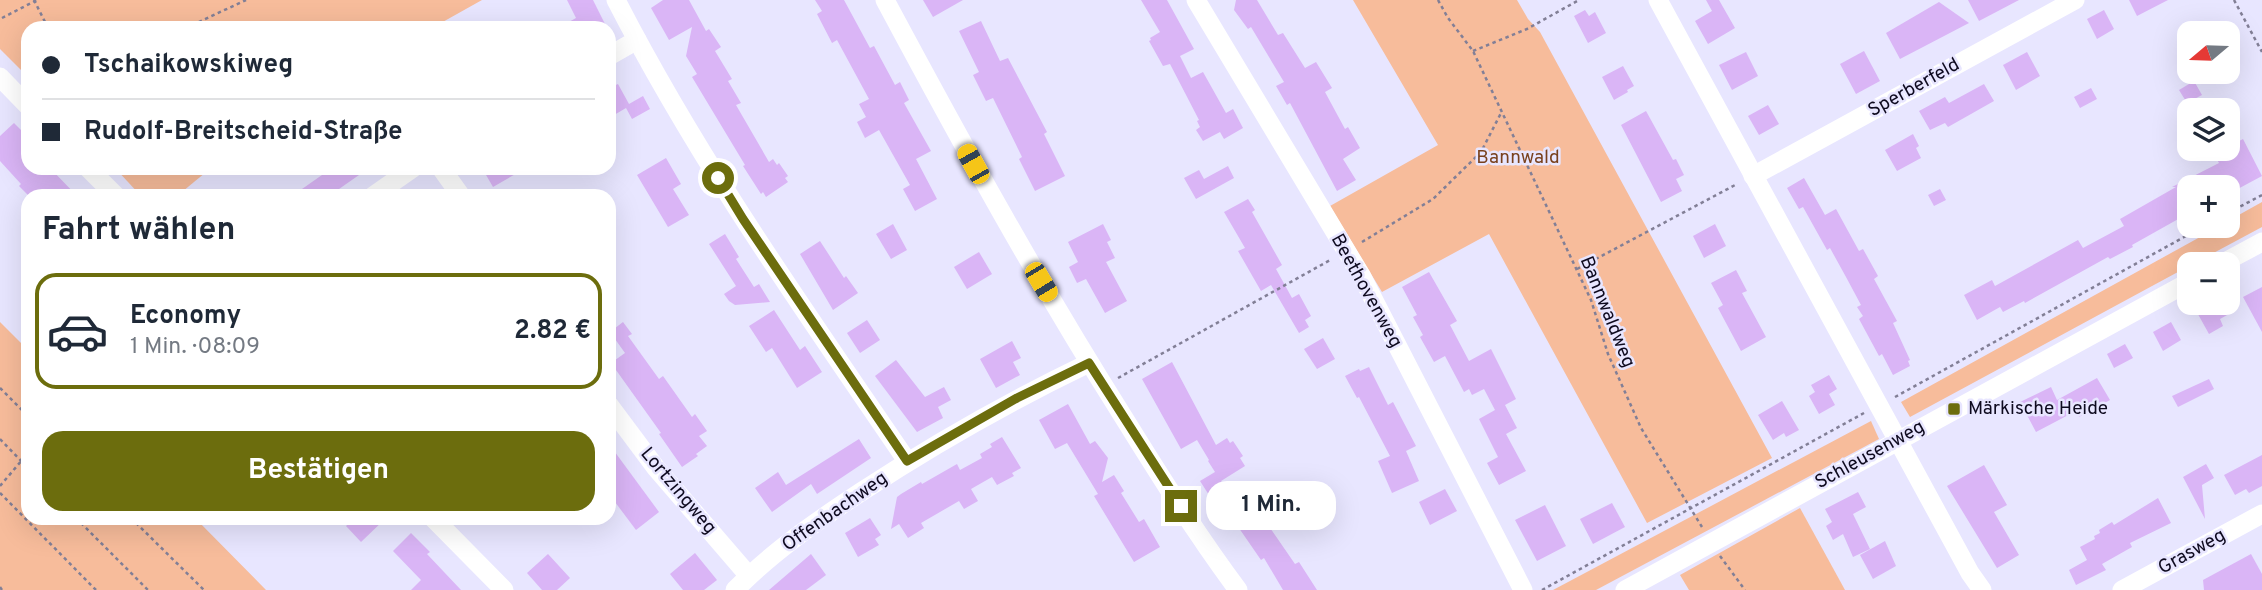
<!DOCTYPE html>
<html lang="de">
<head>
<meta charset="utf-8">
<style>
  body { margin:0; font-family:Overpass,sans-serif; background:#f2f2f3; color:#1f2937; height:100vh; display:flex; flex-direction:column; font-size:26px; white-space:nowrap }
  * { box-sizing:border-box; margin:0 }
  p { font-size:23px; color:#747a83 }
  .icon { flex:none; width:38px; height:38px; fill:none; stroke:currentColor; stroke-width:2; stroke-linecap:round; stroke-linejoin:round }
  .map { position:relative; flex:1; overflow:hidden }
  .details { position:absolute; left:21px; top:189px; width:595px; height:336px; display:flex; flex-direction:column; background:#fff; border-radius:21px; box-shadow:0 7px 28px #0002 }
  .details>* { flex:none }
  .hud { position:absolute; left:21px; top:21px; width:595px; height:154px; border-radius:21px; box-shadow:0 7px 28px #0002; display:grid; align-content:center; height:154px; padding:0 21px; background:#fff }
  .needle { width:46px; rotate:251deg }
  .fabs { position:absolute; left:2177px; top:21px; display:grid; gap:14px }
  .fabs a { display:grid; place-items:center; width:63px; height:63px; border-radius:14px; background:#fff; box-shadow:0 7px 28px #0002; font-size:35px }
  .end { position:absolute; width:32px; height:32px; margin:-16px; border:9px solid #6c6d0d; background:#fff; box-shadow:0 0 0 4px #fff }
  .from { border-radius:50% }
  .bubble { position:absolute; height:49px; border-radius:21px; background:#fff; box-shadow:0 7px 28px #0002; font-size:23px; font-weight:700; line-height:49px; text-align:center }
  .car { position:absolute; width:21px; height:42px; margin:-21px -10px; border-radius:9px; box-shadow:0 0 5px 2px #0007; background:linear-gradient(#f5c518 24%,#345 0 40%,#f5c518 0 76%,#345 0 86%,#f5c518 0) }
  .hud b { display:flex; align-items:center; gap:24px; height:66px; font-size:26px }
  .hud b+b { border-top:2px solid #e0e1e3 }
  .hud i { width:18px; height:18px; background:#1f2937 }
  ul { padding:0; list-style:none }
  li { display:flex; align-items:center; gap:21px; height:116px; margin:0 14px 10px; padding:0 7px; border:4px solid transparent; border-radius:21px }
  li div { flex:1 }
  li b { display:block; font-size:26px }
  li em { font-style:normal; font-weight:700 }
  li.selected { border-color:#6c6d0d }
  li>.icon { width:63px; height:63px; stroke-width:1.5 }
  h2 { padding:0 21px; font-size:32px; line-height:84px }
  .action { display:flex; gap:14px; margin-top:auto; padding:14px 21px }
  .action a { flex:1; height:80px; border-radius:21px; background:#6c6d0d; color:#fff; font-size:28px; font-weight:700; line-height:80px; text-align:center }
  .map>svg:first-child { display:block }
  .green { fill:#f7bc9b }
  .building { fill:#dab5f6 }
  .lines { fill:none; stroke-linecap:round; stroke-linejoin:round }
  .path { stroke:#827f96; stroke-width:2.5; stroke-dasharray:3.5 3.5; stroke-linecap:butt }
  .minor { stroke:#fff; stroke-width:19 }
  .route { stroke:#6c6d0d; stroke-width:9 }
  .poi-dot { fill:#6c6d0d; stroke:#e8e6ff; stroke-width:2.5 }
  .labels { text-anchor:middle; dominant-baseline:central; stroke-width:5; stroke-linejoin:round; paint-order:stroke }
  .street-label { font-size:19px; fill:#0e0a1f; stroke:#e8e6ff }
  .park-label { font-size:19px; fill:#79411e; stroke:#e8e6ff }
  .poi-label { font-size:19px; fill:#0e0a1f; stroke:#e8e6ff; text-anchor:start }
</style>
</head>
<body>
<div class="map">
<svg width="2262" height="590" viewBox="0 0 2262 590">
  <rect width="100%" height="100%" fill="#e8e6ff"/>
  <g class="green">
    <polygon points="0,0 482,0 432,28 28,28 28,77 0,49"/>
    <polygon points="1353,0 1517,0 1528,19 1540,32 1772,458 1647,523 1489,234 1382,292 1330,206 1438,145"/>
    <polygon points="115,168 211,168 177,196 141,196"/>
    <polygon points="2262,202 2262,227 2193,264 2189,264 2189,266 1910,417 1901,402 2220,226 2228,226 2228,221"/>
    <polygon points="0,322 28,350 28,518 195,518 266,590 0,590"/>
    <polygon points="1871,421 1879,439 1596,590 1553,590"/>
    <polygon points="1800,508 1845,590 1689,590 1680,575"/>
  </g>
  <g class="building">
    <polygon points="567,0 593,0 607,28 558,28 576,18"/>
    <polygon points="663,0 689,0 706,31 709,29 721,47 715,51 732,79 728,81 741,103 736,105 769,162 773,159 777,165 779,163 788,176 785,178 788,182 766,197 763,192 761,194 743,166 745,165 692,77 697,74 686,56 692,27 669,40 651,8"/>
    <polygon points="815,0 844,0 870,48 874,46 895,85 900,82 909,100 904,103 931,151 916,159 937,199 915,211 903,189 910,185 879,130 865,138 857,122 866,117 859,104 869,99 837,40 832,43 817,14 822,11"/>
    <polygon points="923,0 963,0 933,17"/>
    <polygon points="1141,0 1167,0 1194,49 1180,56 1191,78 1203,72 1226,113 1233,109 1243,128 1224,139 1220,132 1203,141 1196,130 1200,127 1197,121 1199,120 1170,64 1163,66 1149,41 1151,40 1150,38 1160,32"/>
    <polygon points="1236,0 1257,0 1278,35 1283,33 1305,68 1316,62 1332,88 1325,92 1345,129 1348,127 1360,148 1343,159 1356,180 1337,191 1290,103 1287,105 1276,86 1284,82 1251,27 1248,29 1234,10"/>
    <polygon points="1706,0 1719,0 1735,28 1708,44 1695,21 1712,11"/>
    <polygon points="1968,0 2019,0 1979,21"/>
    <polygon points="2129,0 2168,0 2137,16"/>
    <polygon points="1939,2 1969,23 1900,59 1886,33"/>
    <polygon points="1585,10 1589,16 1595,12 1606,33 1588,43 1574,16"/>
    <polygon points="2104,10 2114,29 2097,39 2087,19"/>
    <polygon points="981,21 1000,61 1008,58 1047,132 1044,134 1065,176 1035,191 1019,159 1022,157 993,98 986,101 973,75 979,72 959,31"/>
    <polygon points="1864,51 1880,81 1856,94 1840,64"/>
    <polygon points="1746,52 1758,76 1732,90 1719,65"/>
    <polygon points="2027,52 2040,76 2016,90 2003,65"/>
    <polygon points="1623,66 1634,86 1627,90 1628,92 1614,100 1602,77"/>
    <polygon points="2194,81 2202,95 2187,103 2179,90"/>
    <polygon points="618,84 629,104 643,96 650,109 632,119 626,108 609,118 609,88"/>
    <polygon points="1984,84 1994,101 1948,127 1945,123 1930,130 1919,111 1945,97 1949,103"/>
    <polygon points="2091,88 2097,99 2080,108 2074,97"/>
    <polygon points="1768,105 1779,124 1759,135 1748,116"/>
    <polygon points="1646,111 1673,160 1676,159 1684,175 1676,179 1682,191 1661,202 1621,125"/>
    <polygon points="14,123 28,137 28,168 50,168 77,196 29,196 19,186 21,184 0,161 0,136"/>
    <polygon points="1913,134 1919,146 1916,148 1921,158 1897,171 1885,150"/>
    <polygon points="2243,139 2262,176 2234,191 2232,187 2189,187 2189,213 2132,245 2133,247 2110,259 2108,257 2025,303 2024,301 2003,312 2000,307 1977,320 1964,295 1992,280 1995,286 2078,240 2083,248 2124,226 2120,219 2176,187 2172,187 2219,163 2214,154"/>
    <polygon points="666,158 681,184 673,189 689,215 668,227 637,175"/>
    <polygon points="1228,166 1234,178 1196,199 1184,178 1199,170 1204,179"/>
    <polygon points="332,168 369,168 329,196 292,196"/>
    <polygon points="482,168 526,168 493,187"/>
    <polygon points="1804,178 1825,215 1836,209 1859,251 1863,249 1878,276 1874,279 1897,321 1893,323 1910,360 1908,361 1910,366 1893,375 1882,354 1879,356 1859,319 1863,316 1857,307 1861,305 1846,277 1830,248 1827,250 1803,207 1799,209 1787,188"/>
    <polygon points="1940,189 1946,200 1934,206 1928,195"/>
    <polygon points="1248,199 1255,210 1252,212 1282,265 1276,269 1292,298 1299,294 1311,316 1305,320 1309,327 1299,333 1271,285 1261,291 1238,251 1245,248 1224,212"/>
    <polygon points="893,224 907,250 891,259 876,234"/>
    <polygon points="1103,224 1111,240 1107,242 1115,258 1106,262 1127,301 1105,313 1086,279 1077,283 1069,267 1078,262 1068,242"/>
    <polygon points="1715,224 1726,246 1704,258 1693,236"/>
    <polygon points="725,234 739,257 736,259 754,287 759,284 770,302 735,305 729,301 724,294 736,286 709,244"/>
    <polygon points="820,241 844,278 846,276 858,293 833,310 800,254"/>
    <polygon points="979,252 992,274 967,289 954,267"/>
    <polygon points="1736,270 1747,291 1742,293 1766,337 1741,351 1718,308 1723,305 1711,283"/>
    <polygon points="1429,272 1457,321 1450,325 1469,361 1491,349 1516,399 1505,405 1517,428 1506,434 1526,471 1499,485 1487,463 1498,457 1479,419 1495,410 1484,389 1472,395 1469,389 1464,392 1445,356 1434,362 1420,337 1423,335 1413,317 1417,315 1402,287"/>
    <polygon points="2262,287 2262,332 2243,297"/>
    <polygon points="2201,303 2222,303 2229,314 2220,319 2223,326 2209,334 2194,307"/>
    <polygon points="774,310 800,350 805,346 822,372 797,388 772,348 766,352 749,326"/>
    <polygon points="867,320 880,340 860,353 847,333"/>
    <polygon points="623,322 632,334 628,336 659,379 663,376 692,417 695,414 707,431 699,436 707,446 696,454 698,456 682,467 659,434 661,433 611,363 625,353 610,332"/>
    <polygon points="2171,322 2181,340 2163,351 2153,332"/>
    <polygon points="1323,338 1335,359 1317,369 1304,349"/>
    <polygon points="1012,341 1021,358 1013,362 1020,375 996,388 980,359"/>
    <polygon points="2125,344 2133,358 2114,368 2107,354"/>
    <polygon points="896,360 925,397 944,387 951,400 938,407 943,418 917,432 875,376"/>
    <polygon points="1172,362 1216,445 1227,438 1230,443 1233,441 1243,456 1240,458 1245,466 1221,481 1224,486 1209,495 1200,481 1215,472 1208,461 1209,460 1197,440 1181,449 1142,379"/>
    <polygon points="1369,367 1388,405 1393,402 1416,446 1406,451 1419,481 1392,493 1378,461 1390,456 1359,397 1357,398 1345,376 1359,369 1360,371"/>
    <polygon points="1829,375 1837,389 1829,394 1835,405 1819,414 1809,396 1815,392 1811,385"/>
    <polygon points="2097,378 2110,400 2079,417 2076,411 2036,432 2020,402 2051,387 2057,400"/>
    <polygon points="2209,379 2214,389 2178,407 2172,396"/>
    <polygon points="1782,401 1799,430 1786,437 1784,433 1773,440 1758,415"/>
    <polygon points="1068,404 1090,444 1095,441 1108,458 1102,482 1114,475 1124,491 1121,493 1139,522 1144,519 1160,547 1134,562 1094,496 1098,494 1067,443 1055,449 1039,420"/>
    <polygon points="1002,437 1021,468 1012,473 1014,476 997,485 992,477 971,489 978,501 964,509 959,501 921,523 924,528 908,538 899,524 891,529 897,497 901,494 921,482 922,484 957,464 960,470 982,458 980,454 992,447 990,444"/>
    <polygon points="859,439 871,458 817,494 811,484 772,512 755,488 778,472 786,485"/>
    <polygon points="609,444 659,512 636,530 609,494"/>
    <polygon points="2262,455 2262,486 2249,493 2246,489 2235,495 2224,475"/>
    <polygon points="2206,464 2214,478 2202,485 2205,519 2183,477"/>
    <polygon points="1984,465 2007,505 1994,512 2019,555 1997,568 1947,486"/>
    <polygon points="1445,489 1457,511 1430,525 1419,502"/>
    <polygon points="1858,492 1866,507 1853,514 1870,549 1853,557 1843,534 1833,540 1826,526 1832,522 1825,509"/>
    <polygon points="2158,498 2171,523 2130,543 2132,547 2102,564 2106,570 2076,585 2069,570 2087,560 2080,547 2095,539 2094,536 2100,533 2099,530 2112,522 2114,525"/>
    <polygon points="1253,503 1295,564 1299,562 1317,590 1283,590 1264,558 1261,560 1232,518"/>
    <polygon points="1612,503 1625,527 1593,544 1580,519"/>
    <polygon points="1545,505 1566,546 1537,561 1515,520"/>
    <polygon points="355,518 386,518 361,542 346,526"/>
    <polygon points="870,518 881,535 875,539 879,545 858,557 845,533"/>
    <polygon points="411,533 430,552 427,554 461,590 411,590 421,580 393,551"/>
    <polygon points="1885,541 1896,566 1873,579 1860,555"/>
    <polygon points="695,553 717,580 704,590 683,590 670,574"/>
    <polygon points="548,554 570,578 557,590 542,590 527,573"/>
    <polygon points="811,554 826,575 806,590 769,590"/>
    <polygon points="2251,554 2262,574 2262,590 2204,590 2203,580"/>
  </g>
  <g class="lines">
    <g class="path">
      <polyline points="34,0 48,28"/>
      <polyline points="1438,0 1448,18 1473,51 1591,300 1608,354 1641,428 1702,527"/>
      <polyline points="2234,0 2262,52"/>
      <polyline points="2,18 37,0"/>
      <polyline points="186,28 246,0"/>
      <polyline points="1473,51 1527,29 1579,0"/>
      <polyline points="2228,213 2262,195"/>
      <polyline points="1362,242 1433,199 1481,152 1501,113"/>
      <polyline points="1577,269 1737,184"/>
      <polyline points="1118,378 1332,259"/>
      <polyline points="0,388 28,416"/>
      <polyline points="1895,397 2204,226"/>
      <polyline points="0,439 28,468"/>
      <polyline points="0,486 28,453"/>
      <polyline points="0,493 96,590"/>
      <polyline points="76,518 148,590"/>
      <polyline points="131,518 204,590"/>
      <polyline points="1720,556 1745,590"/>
      <polyline points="0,587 2,590"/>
      <polyline points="1542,590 1864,413"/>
    </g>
    <g class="minor">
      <path d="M 616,0 C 699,162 805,311 907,461"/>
      <path d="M 885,0 C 961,142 1038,282 1124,418 C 1160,476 1197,535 1238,590"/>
      <polyline points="1196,0 1362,277 1523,590"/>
      <polyline points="1658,0 1970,573 1982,590"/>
      <polyline points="609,56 637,40"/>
      <polyline points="0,77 28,106"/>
      <polyline points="88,168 116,196"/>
      <polyline points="441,168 461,196"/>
      <polyline points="1753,176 2075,0"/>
      <polyline points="373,196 413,168"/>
      <polyline points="2221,264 2262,242"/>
      <polyline points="609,405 656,468 749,576"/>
      <polyline points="433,518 504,590"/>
      <path d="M 735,590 C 772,552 817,521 861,492 C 934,444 1010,401 1089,363"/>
      <polyline points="1625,590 2189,282"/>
      <polyline points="2122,590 2262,514"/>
    </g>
  </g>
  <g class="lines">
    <polyline class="route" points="718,178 743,219 907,461 1017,398 1089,363 1181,506"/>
  </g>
  <rect class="poi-dot" x="1947" y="402" width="14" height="14" rx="3.5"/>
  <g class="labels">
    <g class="street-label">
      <text transform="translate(1914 88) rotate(-29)">Sperberfeld</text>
      <text transform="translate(1366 291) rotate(61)">Beethovenweg</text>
      <text transform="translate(1607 312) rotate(68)">Bannwaldweg</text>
      <text transform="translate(1870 455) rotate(-29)">Schleusenweg</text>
      <text transform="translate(678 491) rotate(50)">Lortzingweg</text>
      <text transform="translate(835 512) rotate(-35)">Offenbachweg</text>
      <text transform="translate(2192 552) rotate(-29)">Grasweg</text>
    </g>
    <g class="park-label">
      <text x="1518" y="158">Bannwald</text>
    </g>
    <g class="poi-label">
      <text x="1968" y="409">Märkische Heide</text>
    </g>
  </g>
</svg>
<div class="fabs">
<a><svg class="needle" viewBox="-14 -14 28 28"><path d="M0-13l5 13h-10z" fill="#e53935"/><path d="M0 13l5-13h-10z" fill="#747a83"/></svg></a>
<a><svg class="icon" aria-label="layers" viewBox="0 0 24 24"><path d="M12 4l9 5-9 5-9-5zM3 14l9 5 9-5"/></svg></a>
<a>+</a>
<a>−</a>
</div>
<i class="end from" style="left:718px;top:178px"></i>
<i class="end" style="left:1181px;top:506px"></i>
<div class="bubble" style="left:1206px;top:481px;width:130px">1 Min.</div>
<i class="car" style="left:973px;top:164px;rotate:331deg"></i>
<i class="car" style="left:1041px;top:282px;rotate:149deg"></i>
<div class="hud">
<b><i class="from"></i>Tschaikowskiweg</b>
<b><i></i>Rudolf-Breitscheid-Straße</b>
</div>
<section class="details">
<h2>Fahrt wählen</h2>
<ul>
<li class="selected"><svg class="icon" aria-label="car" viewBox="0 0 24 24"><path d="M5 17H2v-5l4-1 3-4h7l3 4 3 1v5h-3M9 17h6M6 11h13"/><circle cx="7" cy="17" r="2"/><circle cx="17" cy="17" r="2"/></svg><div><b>Economy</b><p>1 Min. · 08:09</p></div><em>2.82 €</em></li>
</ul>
<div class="action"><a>Bestätigen</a></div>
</section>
</div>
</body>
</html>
